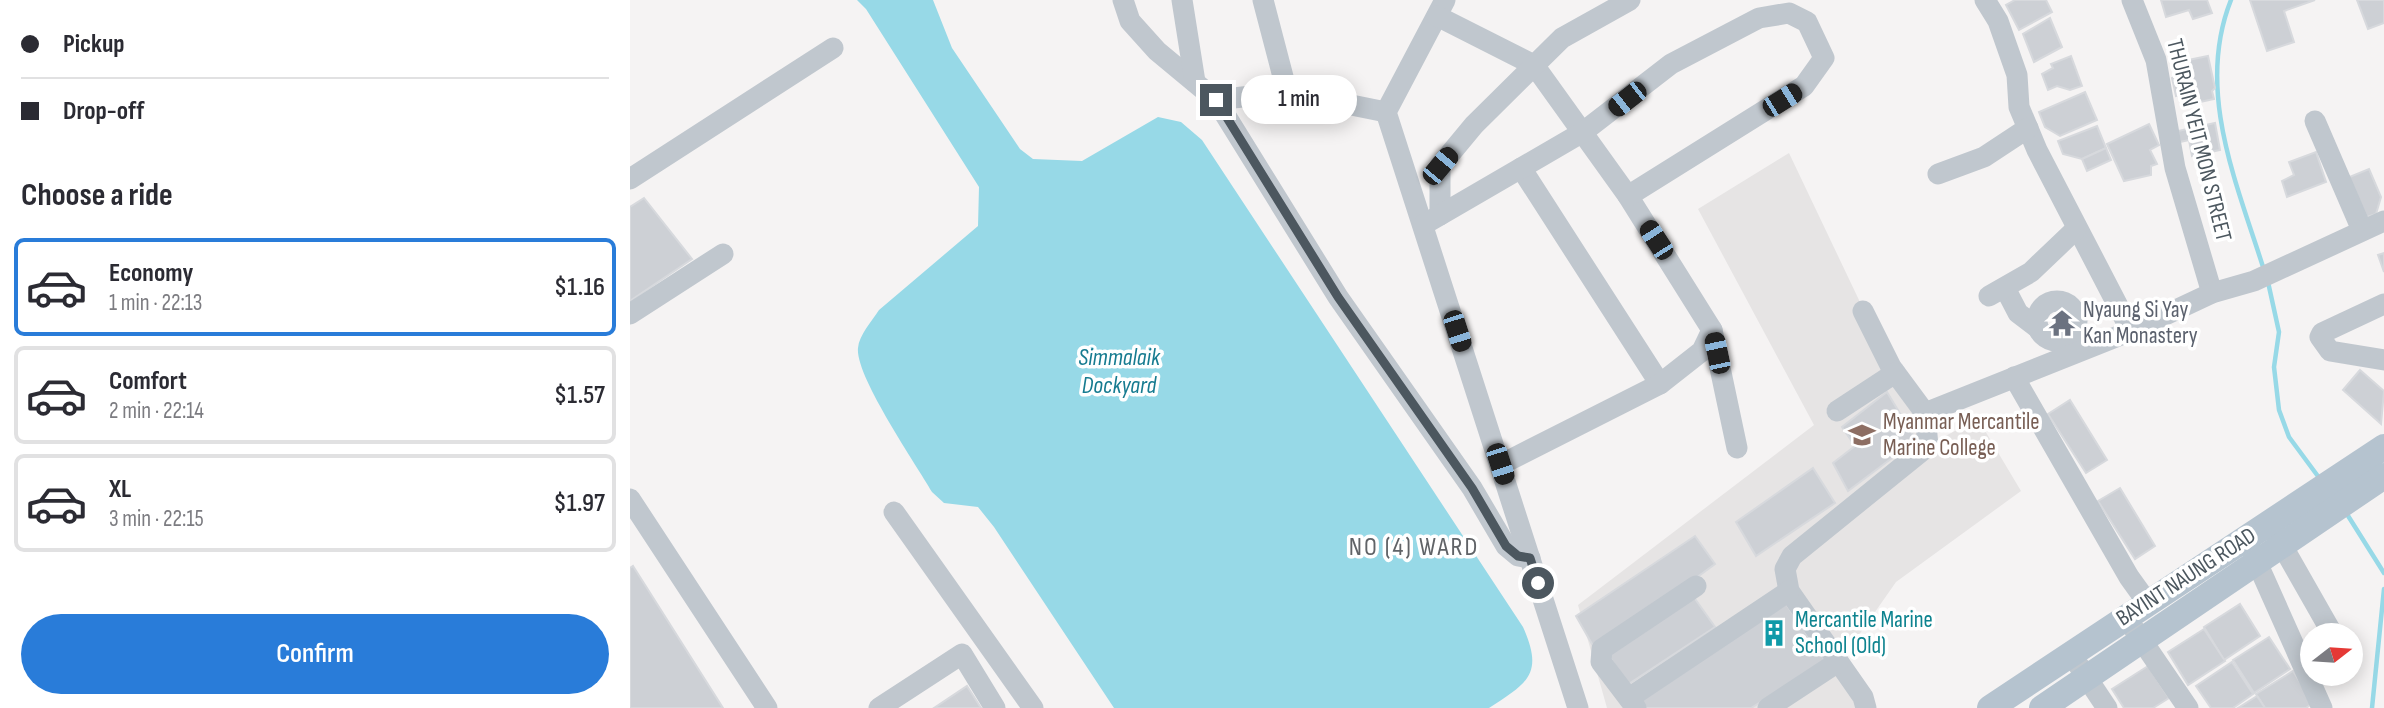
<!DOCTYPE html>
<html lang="en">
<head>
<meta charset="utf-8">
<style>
  body { margin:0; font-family:"Sofia Sans Condensed",sans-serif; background:#f2f2f3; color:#2b2b33; height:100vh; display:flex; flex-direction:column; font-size:26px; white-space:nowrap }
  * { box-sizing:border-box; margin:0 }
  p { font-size:23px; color:#7c7c81 }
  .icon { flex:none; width:38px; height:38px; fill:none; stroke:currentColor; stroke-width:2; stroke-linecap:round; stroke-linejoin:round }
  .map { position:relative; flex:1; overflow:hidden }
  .sheet { display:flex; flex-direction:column; background:#fff; width:630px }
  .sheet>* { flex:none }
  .top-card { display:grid; align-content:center; height:154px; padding:0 21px; background:#fff }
  .needle { width:46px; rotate:73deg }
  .buttons { position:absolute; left:1670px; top:623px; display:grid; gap:14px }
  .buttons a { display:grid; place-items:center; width:63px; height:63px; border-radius:50%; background:#fff; box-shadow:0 4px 18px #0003; font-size:35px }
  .end { position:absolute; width:32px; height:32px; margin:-16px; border:9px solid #4c575f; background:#fff; box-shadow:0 0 0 4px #fff }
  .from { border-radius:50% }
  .bubble { position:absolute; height:49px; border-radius:24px; background:#fff; box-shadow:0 4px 18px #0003; font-size:23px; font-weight:600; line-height:49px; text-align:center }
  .car { position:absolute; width:21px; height:42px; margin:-21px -10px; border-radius:9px; box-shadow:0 0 5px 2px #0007; background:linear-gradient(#222 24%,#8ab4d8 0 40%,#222 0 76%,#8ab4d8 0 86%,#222 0) }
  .top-card b { display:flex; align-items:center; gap:24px; height:66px; font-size:26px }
  .top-card b+b { border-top:2px solid #e1e1e2 }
  .top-card i { width:18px; height:18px; background:#2b2b33 }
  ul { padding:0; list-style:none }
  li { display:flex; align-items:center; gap:21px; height:98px; margin:0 14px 10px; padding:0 7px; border:4px solid #e1e1e2; border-radius:10px }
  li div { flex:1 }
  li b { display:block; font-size:26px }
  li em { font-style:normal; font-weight:600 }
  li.on { border-color:#297cd9 }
  li>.icon { width:63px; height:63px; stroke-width:1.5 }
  h2 { padding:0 21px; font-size:32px; line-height:84px }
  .primary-button { display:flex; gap:14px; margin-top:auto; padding:14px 21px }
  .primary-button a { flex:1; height:80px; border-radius:42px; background:#297cd9; color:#fff; font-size:28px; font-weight:600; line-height:80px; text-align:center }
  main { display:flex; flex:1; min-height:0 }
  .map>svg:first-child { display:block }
  .education { fill:#e6e4e4 }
  .water { fill:#97d9e7 }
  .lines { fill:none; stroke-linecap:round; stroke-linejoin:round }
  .stream { stroke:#97d9e7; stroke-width:4.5 }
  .building { fill:#cdd0d5; stroke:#d7d9dd; stroke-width:2 }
  .minor { stroke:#c0c7ce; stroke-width:21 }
  .major { stroke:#b5c3cf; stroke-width:26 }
  .route { stroke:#4c575f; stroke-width:9 }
  .labels { text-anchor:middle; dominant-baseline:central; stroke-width:7; stroke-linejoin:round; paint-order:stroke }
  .street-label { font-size:23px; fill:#4c575f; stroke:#fff }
  .worship-label { font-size:23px; fill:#5b616d; stroke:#fff; text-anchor:start }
  .education-label { font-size:23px; fill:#785e54; stroke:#fff; text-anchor:start }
  .culture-label { font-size:23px; fill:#0d838f; stroke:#fff; text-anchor:start }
  .water-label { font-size:24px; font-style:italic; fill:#167b90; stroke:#fff }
  .quarter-label { font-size:26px; letter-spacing:2px; fill:#606367; stroke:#fff }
</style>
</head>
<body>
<main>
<section class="sheet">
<div class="top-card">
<b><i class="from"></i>Pickup</b>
<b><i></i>Drop-off</b>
</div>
<h2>Choose a ride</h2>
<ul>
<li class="on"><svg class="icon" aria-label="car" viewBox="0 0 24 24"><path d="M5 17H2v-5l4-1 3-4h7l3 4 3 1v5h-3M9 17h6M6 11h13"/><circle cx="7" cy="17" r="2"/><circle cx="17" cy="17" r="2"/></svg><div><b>Economy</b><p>1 min · 22:13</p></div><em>$1.16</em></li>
<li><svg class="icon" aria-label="car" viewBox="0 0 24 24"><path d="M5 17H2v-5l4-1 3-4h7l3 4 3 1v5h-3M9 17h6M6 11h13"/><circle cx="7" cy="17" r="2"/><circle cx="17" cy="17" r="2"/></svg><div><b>Comfort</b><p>2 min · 22:14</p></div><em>$1.57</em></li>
<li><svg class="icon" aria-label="car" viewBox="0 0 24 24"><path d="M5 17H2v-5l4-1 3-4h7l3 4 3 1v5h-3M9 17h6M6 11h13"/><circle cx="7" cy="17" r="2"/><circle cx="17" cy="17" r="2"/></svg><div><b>XL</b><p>3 min · 22:15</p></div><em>$1.97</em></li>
</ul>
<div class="primary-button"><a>Confirm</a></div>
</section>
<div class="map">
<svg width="1754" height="708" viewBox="0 0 1754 708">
  <rect width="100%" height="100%" fill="#f5f3f3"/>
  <polygon class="education" points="1159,153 1298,445 1348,419 1391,491 1266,582 1217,652 1228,708 977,708 948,605 1184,425 1068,209"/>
  <path class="water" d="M 227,0 L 303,0 L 322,48 L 390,149 L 403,159 L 452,161 L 528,117 L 551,122 L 572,140 L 893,627 C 914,674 898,683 859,708 L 484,708 L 364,527 L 348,507 L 314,503 L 302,492 C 286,464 225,376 228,348 C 229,335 242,321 249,310 L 348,226 L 349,187 L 236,9 Z"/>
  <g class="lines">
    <g class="stream">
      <path d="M 1601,0 C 1565,90 1607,184 1634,270"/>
      <polyline points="1638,282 1649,332 1644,367 1649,410 1659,437 1690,479"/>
      <polyline points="1715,511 1754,573"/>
      <polyline points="1742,708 1754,589"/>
    </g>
  </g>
  <g class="building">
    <polygon points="1385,0 1416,0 1422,12 1389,30 1376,5"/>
    <polygon points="1531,0 1577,0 1582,13 1563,19 1559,10 1536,17"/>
    <polygon points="1620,0 1685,0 1654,11 1664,42 1637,51"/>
    <polygon points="1727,0 1754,0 1754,23 1738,29"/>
    <polygon points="1420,18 1432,47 1404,62 1393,34"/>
    <polygon points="1441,56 1452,86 1440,90 1427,86 1418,90 1412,74 1423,68 1421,64"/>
    <polygon points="1578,56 1585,88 1582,91 1584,99 1556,105 1553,94 1546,96 1542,78 1560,69 1558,60"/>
    <polygon points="1455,92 1467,120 1430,136 1415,127 1409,112"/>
    <polygon points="1585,123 1590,150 1562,156 1559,140 1550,142 1548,131"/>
    <polygon points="1519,124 1529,145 1520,150 1527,164 1521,166 1521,175 1494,181 1477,144"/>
    <polygon points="1467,126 1476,148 1452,159 1433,154 1428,141"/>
    <polygon points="1476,148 1481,160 1457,171 1452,159"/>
    <polygon points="1686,152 1696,182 1657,197 1652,181 1664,175 1659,162"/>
    <polygon points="1739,169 1751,197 1746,214 1734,218 1717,178"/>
    <polygon points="14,198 62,259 0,301 0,207"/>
    <polygon points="1754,253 1754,272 1748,255"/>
    <polygon points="1730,370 1754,391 1751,424 1713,390"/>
    <polygon points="1257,392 1286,440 1218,491 1203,463 1225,446 1212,427"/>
    <polygon points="1440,400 1477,460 1456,473 1418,414"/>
    <polygon points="1183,468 1205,503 1126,556 1106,522"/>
    <polygon points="1490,488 1525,546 1505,559 1468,501"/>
    <polygon points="1065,536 1085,564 966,651 946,616"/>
    <polygon points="3,566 93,708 0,708 0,568"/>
    <polygon points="1063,596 1085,627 997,685 978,654"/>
    <polygon points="1156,604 1196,662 1121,708 1012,708 1009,702"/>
    <polygon points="1610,604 1630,636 1594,660 1574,627"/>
    <polygon points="1574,629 1595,661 1558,685 1538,652"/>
    <polygon points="1639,637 1660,669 1624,693 1603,660"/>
    <polygon points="1602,662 1623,694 1603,708 1581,708 1566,686"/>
    <polygon points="1518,666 1539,698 1523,708 1494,708 1482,689"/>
    <polygon points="1663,671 1683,703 1676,708 1635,708 1626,694"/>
    <polygon points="337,686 351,708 304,708"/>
    <polygon points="1627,696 1635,708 1608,708"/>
  </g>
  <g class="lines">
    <g class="minor">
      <polyline points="493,0 500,21 527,51 586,100 708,297 842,488 876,546 888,556 900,558"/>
      <polyline points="552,0 565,82"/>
      <polyline points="633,0 657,92"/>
      <polyline points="815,0 756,112 948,708"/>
      <polyline points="1355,0 1368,21 1387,75 1389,107 1407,150 1501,331"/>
      <polyline points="1502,0 1526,60 1545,168 1582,293"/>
      <polyline points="807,16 904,65 998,196 1082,330 1107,448"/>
      <polyline points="586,100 657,92 756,112"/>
      <polyline points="1685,121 1732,230"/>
      <polyline points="891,168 1030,384"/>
      <polyline points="1308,174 1354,157 1398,128"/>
      <polyline points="0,179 203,48"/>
      <polyline points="810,215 810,166 844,125 932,38 1000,0"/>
      <polyline points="793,225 953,132 1041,64 1129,18 1159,13 1177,22 1194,58 1174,86 998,196"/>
      <polyline points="1375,288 1388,313 1409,329"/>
      <polyline points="1359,296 1401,272 1446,229"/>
      <circle cx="1427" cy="321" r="20"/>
      <polyline points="1754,304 1692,333 1690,337 1700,351 1754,360"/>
      <polyline points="1233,311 1261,367 1295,413 1298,446 1162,556 1155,569 1159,591 1233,697 1236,708"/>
      <polyline points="0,314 93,254"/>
      <polyline points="1384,377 1499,577 1517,602"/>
      <polyline points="1207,411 1265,373"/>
      <polyline points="1295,413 1501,331 1582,293 1624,281 1754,221"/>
      <polyline points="870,465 1030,384 1072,351 1082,330"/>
      <polyline points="0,499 137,708"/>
      <polyline points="264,512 403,708"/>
      <polyline points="1645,533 1702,633"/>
      <polyline points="1621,549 1692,708"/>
      <polyline points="1504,629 1558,708"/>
      <polyline points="1449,666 1477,708"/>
      <polyline points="999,698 1159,591"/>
      <polyline points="249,708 332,654 365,708"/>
      <polyline points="1006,708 971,662 972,649 1066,586"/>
      <polyline points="1138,708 1208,662"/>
    </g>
    <g class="major">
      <polyline points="1360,708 1754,447"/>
      <polyline points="1412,708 1754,476"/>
    </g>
  </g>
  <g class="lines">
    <polyline class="route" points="586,100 708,297 842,488 876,546 888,556 900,558 908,583"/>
  </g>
  <defs>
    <symbol id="temple-bare" viewBox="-9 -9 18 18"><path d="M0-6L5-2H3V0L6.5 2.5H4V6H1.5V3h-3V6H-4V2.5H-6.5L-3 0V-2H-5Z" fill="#6b7280" stroke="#fff" stroke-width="2.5" paint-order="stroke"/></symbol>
    <symbol id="university-bare" viewBox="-9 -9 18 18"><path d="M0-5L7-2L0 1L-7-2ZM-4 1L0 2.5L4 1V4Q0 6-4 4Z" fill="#8d6e63" stroke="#fff" stroke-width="2.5" paint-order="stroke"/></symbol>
    <symbol id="building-bare" viewBox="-9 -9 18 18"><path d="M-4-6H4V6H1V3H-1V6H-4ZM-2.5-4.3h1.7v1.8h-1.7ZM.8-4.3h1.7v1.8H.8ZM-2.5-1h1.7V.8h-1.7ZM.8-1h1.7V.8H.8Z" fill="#0f9aa8" stroke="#fff" stroke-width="2.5" paint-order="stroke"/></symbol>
  </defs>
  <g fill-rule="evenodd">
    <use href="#temple-bare" x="1413" y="304" width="38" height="38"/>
    <use href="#university-bare" x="1213" y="416" width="38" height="38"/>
    <use href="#building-bare" x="1125" y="614" width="38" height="38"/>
  </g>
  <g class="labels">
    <g class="street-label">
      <text transform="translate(1569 140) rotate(76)">THURAIN YEIT MON STREET</text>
      <text transform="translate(1556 577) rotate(-33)">BAYINT NAUNG ROAD</text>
    </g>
    <g class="worship-label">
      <text x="1453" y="310">Nyaung Si Yay<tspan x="1453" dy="26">Kan Monastery</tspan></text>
    </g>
    <g class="education-label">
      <text x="1253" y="422">Myanmar Mercantile<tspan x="1253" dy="26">Marine College</tspan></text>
    </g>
    <g class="culture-label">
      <text x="1165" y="620">Mercantile Marine<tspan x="1165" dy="26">School (Old)</tspan></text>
    </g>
    <g class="water-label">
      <text x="489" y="357">Simmalaik<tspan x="489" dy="28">Dockyard</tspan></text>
    </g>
    <g class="quarter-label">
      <text x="784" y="547">NO (4) WARD</text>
    </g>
  </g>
</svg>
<div class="buttons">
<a><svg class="needle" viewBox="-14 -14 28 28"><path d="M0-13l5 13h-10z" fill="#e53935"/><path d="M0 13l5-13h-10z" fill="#7c7c81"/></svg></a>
</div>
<i class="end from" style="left:908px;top:583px"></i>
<i class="end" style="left:586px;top:100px"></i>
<div class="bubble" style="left:611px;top:75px;width:116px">1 min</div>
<i class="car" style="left:997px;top:99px;rotate:232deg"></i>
<i class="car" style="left:1152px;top:100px;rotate:58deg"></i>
<i class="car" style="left:810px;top:166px;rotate:40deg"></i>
<i class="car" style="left:1026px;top:240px;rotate:327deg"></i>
<i class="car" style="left:827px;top:331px;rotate:162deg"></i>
<i class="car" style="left:1087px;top:353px;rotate:348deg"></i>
<i class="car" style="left:870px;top:464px;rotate:162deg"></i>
</div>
</main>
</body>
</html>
